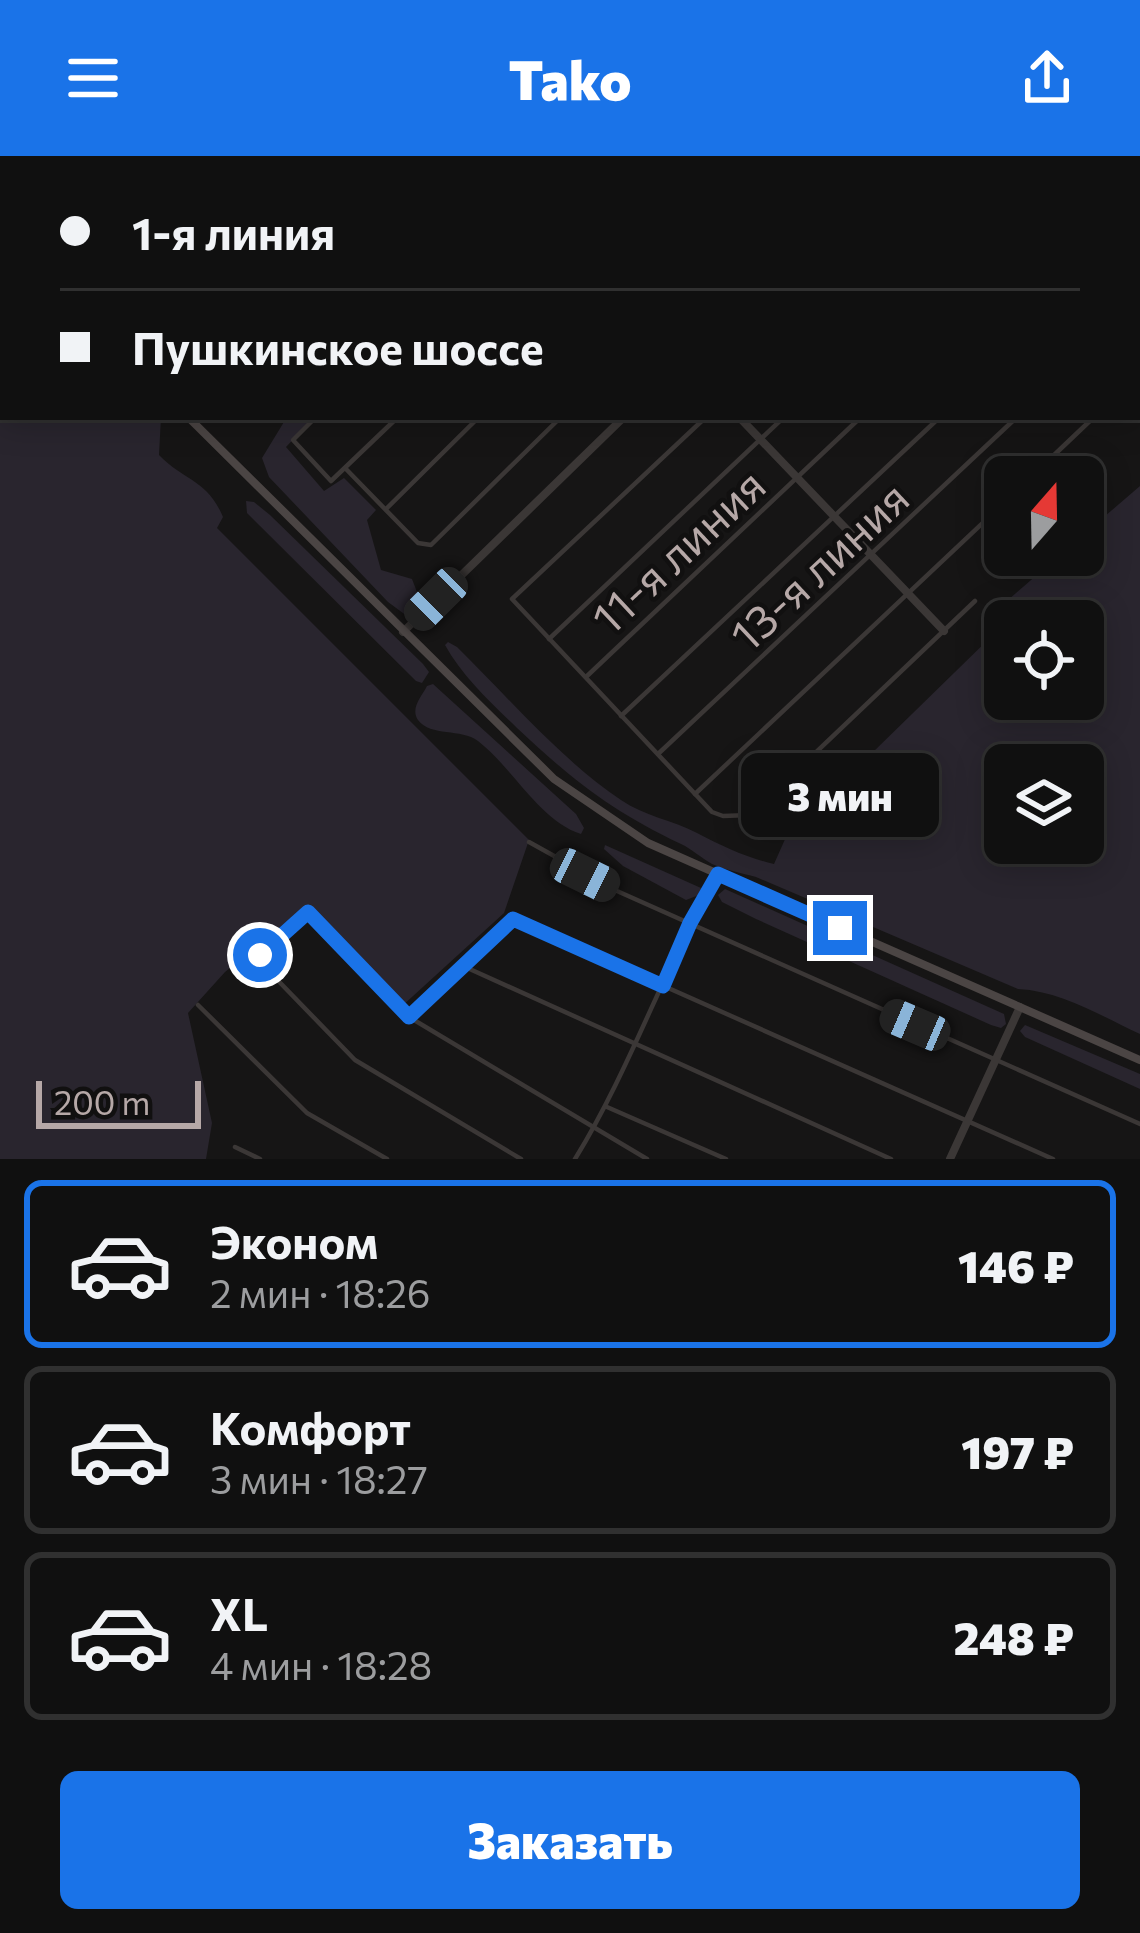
<!DOCTYPE html>
<html lang="ru">
<head>
<meta charset="utf-8">
<style>
  body { margin:0; font-family:Commissioner,sans-serif; background:#191919; color:#f1f3f6; height:100vh; display:flex; flex-direction:column; font-size:45px; white-space:nowrap }
  * { box-sizing:border-box; margin:0 }
  p { font-size:39px; color:#9c9d9f }
  .icon { flex:none; width:66px; height:66px; fill:none; stroke:currentColor; stroke-width:2; stroke-linecap:round; stroke-linejoin:round }
  .map { position:relative; height:1003px; overflow:hidden }
  .panel { display:flex; flex-direction:column; background:#101010; flex:1 }
  .panel>* { flex:none }
  .top-card { position:absolute; left:0px; top:0px; width:1140px; height:264px; box-shadow:0 6px 30px #0003,0 0 0 3px #303030; display:grid; align-content:center; height:264px; padding:0 60px; background:#101010 }
  .needle { width:78px; rotate:20deg }
  .tools { position:absolute; left:984px; top:300px; display:grid; gap:24px }
  .tools a { display:grid; place-items:center; width:120px; height:120px; border-radius:18px; background:#101010; box-shadow:0 6px 30px #0003,0 0 0 3px #303030; font-size:60px }
  .scale { position:absolute; left:36px; bottom:30px; width:165px; box-sizing:border-box; padding-left:12px; border:6px solid #b6a8a7; border-top:0; font-size:33px; line-height:42px; white-space:nowrap; color:#b6a8a7; -webkit-text-stroke:9px #111010; paint-order:stroke }
  .end { position:absolute; width:54px; height:54px; margin:-27px; border:15px solid #1a73e8; background:#fff; box-shadow:0 0 0 6px #fff }
  .from { border-radius:50% }
  .bubble { position:absolute; height:84px; border-radius:18px; background:#101010; box-shadow:0 6px 30px #0003,0 0 0 3px #303030; font-size:39px; font-weight:800; line-height:84px; text-align:center }
  .car { position:absolute; width:36px; height:72px; margin:-36px -18px; border-radius:15px; box-shadow:0 0 9px 3px #0007; background:linear-gradient(#222 24%,#8ab4d8 0 40%,#222 0 76%,#8ab4d8 0 86%,#222 0) }
  .top-card b { display:flex; align-items:center; gap:42px; height:114px; font-size:45px }
  .top-card b+b { border-top:3px solid #303030 }
  .top-card i { width:30px; height:30px; background:#f1f3f6 }
  ul { padding:21px 0 0; list-style:none }
  li { display:flex; align-items:center; gap:36px; height:168px; margin:0 24px 18px; padding:0 36px; border:6px solid #303030; border-radius:18px }
  li div { flex:1 }
  li b { display:block; font-size:45px }
  li em { font-style:normal; font-weight:800 }
  li.active { border-color:#1a73e8 }
  li>.icon { width:108px; height:108px; stroke-width:1.5 }
  .action { display:flex; gap:24px; margin-top:auto; padding:24px 60px }
  .action a { flex:1; height:138px; border-radius:18px; background:#1a73e8; color:#fff; font-size:48px; font-weight:800; line-height:138px; text-align:center }
  header { display:flex; justify-content:space-between; align-items:center; height:156px; padding:0 60px; background:#1a73e8; color:#fff; font-size:54px; font-weight:800 }
  .map>svg:first-child { display:block }
  .green { fill:#29252e; fill-rule:evenodd }
  .lines { fill:none; stroke-linecap:round; stroke-linejoin:round }
  .minor { stroke:#3b3736; stroke-width:4.5 }
  .tertiary { stroke:#3b3736; stroke-width:8 }
  .secondary { stroke:#4b4544; stroke-width:8 }
  .route { stroke:#1a73e8; stroke-width:15 }
  .labels { text-anchor:middle; dominant-baseline:central; stroke-width:9; stroke-linejoin:round; paint-order:stroke }
  .street-label { font-size:45px; fill:#b6a8a7; stroke:#111010 }
</style>
</head>
<body>
<header><svg class="icon" aria-label="menu" viewBox="0 0 24 24"><path d="M4 6h16M4 12h16M4 18h16"/></svg>Tako<svg class="icon" aria-label="share" viewBox="0 0 24 24"><path d="M12 15V3M7 8l5-5 5 5M5 13v7h14v-7"/></svg></header>
<div class="map">
<svg width="1140" height="1003" viewBox="0 0 1140 1003">
  <rect width="100%" height="100%" fill="#161515"/>
  <g class="green">
    <path d="M 0,94 L 3,261 L 161,261 L 159,299 C 184,325 207,323 223,361 L 217,372 L 529,684 L 504,757 L 401,851 L 307,749 L 225,816 L 188,857 L 212,967 L 206,1003 L 0,1003 Z"/>
    <polygon points="287,261 314,261 286,291 324,335 344,322 376,354 367,364 381,414 412,423 417,436 413,458 407,460 388,446 269,321 262,302"/>
    <path d="M 1140,330 L 1140,878 C 1101,860 1061,835 1018,833 L 756,721 C 742,717 725,714 712,708 C 701,702 692,693 681,688 C 613,656 571,623 517,572 C 491,547 462,520 445,489 L 448,486 L 457,491 C 509,542 560,603 621,644 C 644,660 672,664 697,677 C 724,691 745,701 774,708 L 786,681 L 997,475 L 1008,444 L 1060,399 L 1083,399 L 1083,379 ZM 1005,465 L 1083,465 L 1083,543 L 1005,543 ZM 1005,609 L 1083,609 L 1083,687 L 1005,687 Z"/>
    <polygon points="246,345 254,346 270,359 423,508 429,516 422,527 416,525 247,357"/>
    <path d="M 433,528 L 576,658 L 584,672 L 581,678 C 539,664 513,612 478,585 C 461,572 431,581 418,564 C 410,552 422,540 427,530 Z"/>
    <polygon points="605,689 701,732 699,739 686,744 623,710 604,693"/>
    <polygon points="725,733 1004,858 1006,868 1001,872 991,869 756,763 722,746 718,739"/>
    <polygon points="1025,869 1140,918 1140,933 1025,881 1020,875"/>
  </g>
  <g class="lines">
    <g class="minor">
      <polyline points="34,0 38,3"/>
      <polyline points="346,0 349,3"/>
      <polyline points="440,0 440,3"/>
      <polyline points="931,0 934,3"/>
      <polyline points="50,3 52,0"/>
      <polyline points="164,3 167,0"/>
      <polyline points="276,3 279,0"/>
      <polyline points="514,3 517,0"/>
      <polyline points="591,3 594,0"/>
      <polyline points="668,3 671,0"/>
      <polyline points="745,3 749,0"/>
      <polyline points="823,3 827,0"/>
      <polyline points="902,3 905,0"/>
      <polyline points="978,3 981,0"/>
      <polyline points="1059,3 1063,0"/>
      <polyline points="1137,3 1140,0"/>
      <polyline points="1137,74 1140,71"/>
      <polyline points="1137,148 1140,145"/>
      <polyline points="1137,217 1140,220"/>
      <polyline points="316,261 293,284 331,325 398,261"/>
      <polyline points="706,261 512,443 712,656 723,660 750,659 975,445"/>
      <polyline points="346,313 418,387 431,389 561,261"/>
      <polyline points="1031,321 1094,261"/>
      <polyline points="386,353 479,261"/>
      <polyline points="549,483 784,261"/>
      <polyline points="586,521 861,261"/>
      <polyline points="621,560 940,261"/>
      <polyline points="658,598 1017,261"/>
      <polyline points="695,638 1005,346"/>
      <polyline points="529,686 617,735 1140,968"/>
      <polyline points="463,810 891,1003"/>
      <polyline points="198,849 307,957 387,1003"/>
      <polyline points="409,861 513,763 1053,1003"/>
      <polyline points="607,951 726,1003"/>
      <polyline points="235,991 260,1003"/>
      <polyline points="521,1003 355,904 260,806 260,799 308,756 409,861 647,1003"/>
      <path d="M 575,1003 C 631,912 664,811 718,718"/>
    </g>
    <g class="tertiary">
      <polyline points="494,0 496,3"/>
      <polyline points="739,261 944,475"/>
      <polyline points="403,476 624,261"/>
      <polyline points="950,1003 1020,851"/>
    </g>
    <g class="secondary">
      <polyline points="0,79 3,82"/>
      <polyline points="188,261 554,623 648,687 718,718 1140,904"/>
    </g>
  </g>
  <g class="lines">
    <polyline class="route" points="260,799 308,756 409,861 513,763 663,830 690,767 718,718 840,772"/>
  </g>
  <g class="labels">
    <g class="street-label">
      <text transform="translate(677 394) rotate(-43)">11-я линия</text>
      <text transform="translate(818 409) rotate(-43)">13-я линия</text>
    </g>
  </g>
</svg>
<div class="tools">
<a><svg class="needle" viewBox="-14 -14 28 28"><path d="M0-13l5 13h-10z" fill="#e53935"/><path d="M0 13l5-13h-10z" fill="#9c9d9f"/></svg></a>
<a><svg class="icon" aria-label="locate" viewBox="0 0 24 24"><circle cx="12" cy="12" r="6"/><path d="M12 2v4M12 18v4M2 12h4M18 12h4"/></svg></a>
<a><svg class="icon" aria-label="layers" viewBox="0 0 24 24"><path d="M12 4l9 5-9 5-9-5zM3 14l9 5 9-5"/></svg></a>
</div>
<div class="scale">200 m</div>
<i class="end from" style="left:260px;top:799px"></i>
<i class="end" style="left:840px;top:772px"></i>
<div class="bubble" style="left:741px;top:597px;width:198px">3 мин</div>
<i class="car" style="left:436px;top:443px;rotate:225deg"></i>
<i class="car" style="left:585px;top:719px;rotate:116deg"></i>
<i class="car" style="left:915px;top:869px;rotate:293deg"></i>
<div class="top-card">
<b><i class="from"></i>1-я линия</b>
<b><i></i>Пушкинское шоссе</b>
</div>
</div>
<section class="panel">
<ul>
<li class="active"><svg class="icon" aria-label="car" viewBox="0 0 24 24"><path d="M5 17H2v-5l4-1 3-4h7l3 4 3 1v5h-3M9 17h6M6 11h13"/><circle cx="7" cy="17" r="2"/><circle cx="17" cy="17" r="2"/></svg><div><b>Эконом</b><p>2 мин · 18:26</p></div><em>146 ₽</em></li>
<li><svg class="icon" aria-label="car" viewBox="0 0 24 24"><path d="M5 17H2v-5l4-1 3-4h7l3 4 3 1v5h-3M9 17h6M6 11h13"/><circle cx="7" cy="17" r="2"/><circle cx="17" cy="17" r="2"/></svg><div><b>Комфорт</b><p>3 мин · 18:27</p></div><em>197 ₽</em></li>
<li><svg class="icon" aria-label="car" viewBox="0 0 24 24"><path d="M5 17H2v-5l4-1 3-4h7l3 4 3 1v5h-3M9 17h6M6 11h13"/><circle cx="7" cy="17" r="2"/><circle cx="17" cy="17" r="2"/></svg><div><b>XL</b><p>4 мин · 18:28</p></div><em>248 ₽</em></li>
</ul>
<div class="action"><a>Заказать</a></div>
</section>
</body>
</html>
